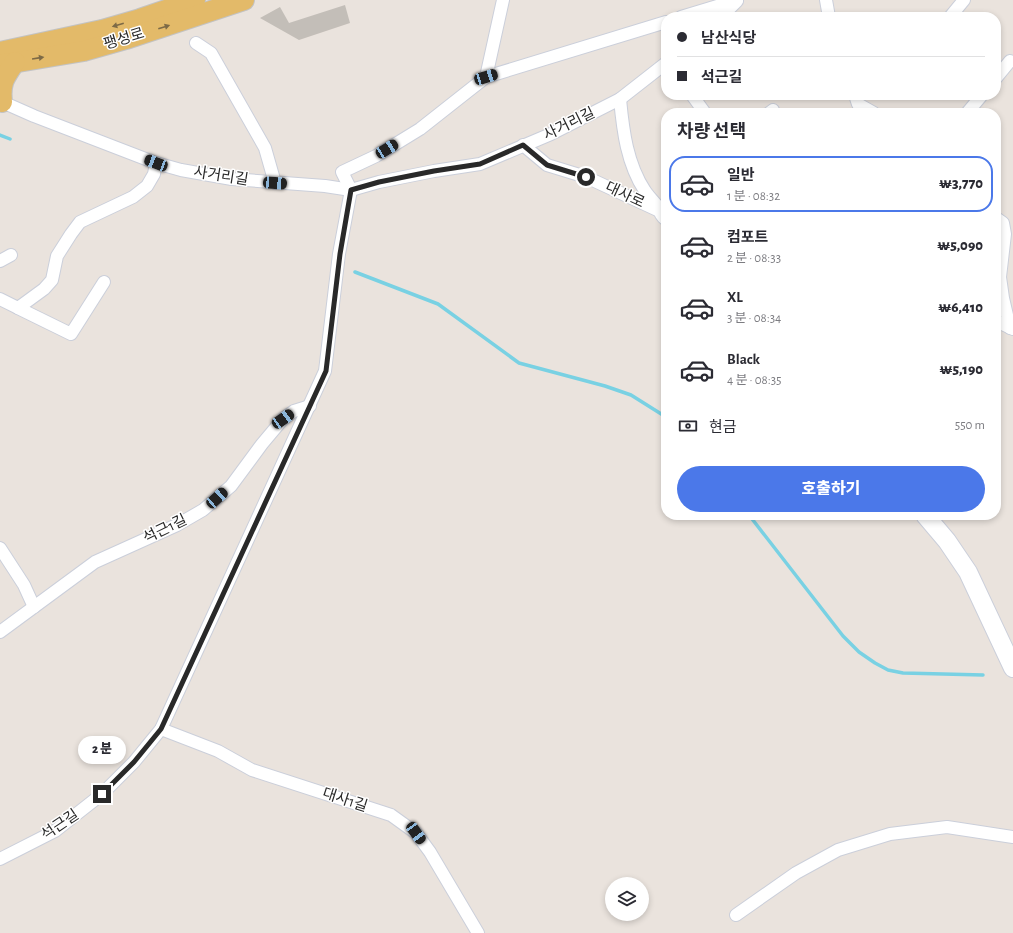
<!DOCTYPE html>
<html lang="ko">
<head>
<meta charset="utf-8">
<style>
  body { margin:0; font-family:"Alegreya Sans","Noto Sans KR",sans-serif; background:#f7f7f7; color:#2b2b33; height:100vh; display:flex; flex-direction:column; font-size:15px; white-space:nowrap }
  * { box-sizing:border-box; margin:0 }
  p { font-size:13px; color:#7c7c81 }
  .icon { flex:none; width:22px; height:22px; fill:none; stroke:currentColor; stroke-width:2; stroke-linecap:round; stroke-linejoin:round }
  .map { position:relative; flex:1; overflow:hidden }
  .panel { position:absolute; left:661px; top:108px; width:340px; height:412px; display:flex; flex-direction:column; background:#fff; border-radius:16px; box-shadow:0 2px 6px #0003 }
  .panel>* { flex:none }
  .banner { position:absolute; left:661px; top:12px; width:340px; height:88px; border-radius:16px; box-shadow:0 2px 6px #0003; display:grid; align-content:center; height:88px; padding:0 16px; background:#fff }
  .controls { position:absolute; left:605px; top:877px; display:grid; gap:8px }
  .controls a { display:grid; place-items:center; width:44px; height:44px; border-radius:50%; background:#fff; box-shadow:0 2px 6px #0003; font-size:20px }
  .end { position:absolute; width:18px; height:18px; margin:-9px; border:5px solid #292929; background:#fff; box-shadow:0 0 0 2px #fff }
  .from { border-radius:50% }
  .bubble { position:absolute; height:28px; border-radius:14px; background:#fff; box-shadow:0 2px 6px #0003; font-size:13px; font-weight:800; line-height:28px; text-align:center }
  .car { position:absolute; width:12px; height:24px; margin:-12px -6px; border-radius:5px; box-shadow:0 0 3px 1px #0007; background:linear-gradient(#222 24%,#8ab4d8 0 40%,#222 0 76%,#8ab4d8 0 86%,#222 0) }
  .banner b { display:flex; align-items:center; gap:14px; height:38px; font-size:15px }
  .banner b+b { border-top:1px solid #e1e1e2 }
  .banner i { width:10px; height:10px; background:#2b2b33 }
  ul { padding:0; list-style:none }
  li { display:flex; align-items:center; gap:12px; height:56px; margin:0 8px 6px; padding:0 8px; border:2px solid transparent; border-radius:16px }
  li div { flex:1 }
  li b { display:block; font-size:15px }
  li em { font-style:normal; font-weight:800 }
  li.on { border-color:#4b78e9 }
  li>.icon { width:36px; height:36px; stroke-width:1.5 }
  h2 { padding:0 16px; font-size:18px; line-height:48px }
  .pay { display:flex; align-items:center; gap:10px; height:44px; padding:0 16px; font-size:15px }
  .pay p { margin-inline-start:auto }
  .cta { display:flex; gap:8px; margin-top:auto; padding:8px 16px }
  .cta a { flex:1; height:46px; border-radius:24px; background:#4b78e9; color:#fff; font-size:16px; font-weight:800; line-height:46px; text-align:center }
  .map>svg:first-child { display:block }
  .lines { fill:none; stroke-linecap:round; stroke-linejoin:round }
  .stream { stroke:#79d1e3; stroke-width:3.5 }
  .building { fill:#c3beb8 }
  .street-casing { stroke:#cbcfda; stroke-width:14 }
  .secondary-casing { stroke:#cbcfda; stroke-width:20 }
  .primary-casing { stroke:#c3c3c3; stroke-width:22 }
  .street { stroke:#fff; stroke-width:12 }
  .secondary { stroke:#fff; stroke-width:18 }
  .primary { stroke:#e3ba69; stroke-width:20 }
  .oneway { fill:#7d6a46 }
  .route { stroke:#292929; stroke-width:5 }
  .labels { text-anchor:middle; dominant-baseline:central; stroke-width:3; stroke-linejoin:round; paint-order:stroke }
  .street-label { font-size:15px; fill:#292929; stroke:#fff }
</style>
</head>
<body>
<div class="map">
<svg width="1013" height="933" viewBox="0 0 1013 933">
  <rect width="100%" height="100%" fill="#eae3dd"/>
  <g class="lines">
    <g class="stream">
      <polyline points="0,135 10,139"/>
      <polyline points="355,272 438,304 519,363 605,386 631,395 666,417"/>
      <polyline points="749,515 843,636 859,652 875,663 888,670 903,673 983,675"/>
    </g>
  </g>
  <polygon class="building" points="345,5 350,23 299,40 260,18 280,7 289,23"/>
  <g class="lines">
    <defs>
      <g id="street">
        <polyline points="826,0 829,17"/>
        <polyline points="681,17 737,0"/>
        <polyline points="721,17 737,1"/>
        <polyline points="950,17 964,0"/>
        <polyline points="196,43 211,53 265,148 275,183"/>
        <polyline points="486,77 666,22"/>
        <polyline points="996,78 1010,61"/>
        <polyline points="692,95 705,113"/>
        <polyline points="855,95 858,104 874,113"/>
        <path d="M 620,99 C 623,131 627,164 645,191 C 650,198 656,204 661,210"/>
        <polyline points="0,101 34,116 156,163 181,170 232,179 325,186 351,190 379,182 434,171 480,164 551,134 620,99 666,63"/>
        <polyline points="769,113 773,110"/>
        <polyline points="967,113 982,95"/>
        <polyline points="523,145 547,165 586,177 666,214"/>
        <polyline points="996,218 1003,223 1005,234 1000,277 1003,298 1010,328"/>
        <polyline points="0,261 11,255"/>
        <polyline points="0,299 18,308 44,289 52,280 57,256 71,234 80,222 133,197 147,186 154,174 156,163"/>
        <polyline points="18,308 71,334 104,282"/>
        <polyline points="996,321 1013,329"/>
        <polyline points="0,548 24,585 34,607"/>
        <polyline points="0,632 95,562 177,525 203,510 231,486 262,444 283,419 294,411 310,406"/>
        <polyline points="161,729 218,751 252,770 391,815 416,833 430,852 478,933"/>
        <polyline points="0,859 55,831 102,794 134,762 161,729 325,371 339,254 351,190 342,172 376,156 420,129 486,77 503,0"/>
        <polyline points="736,915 796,873 838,850 890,834 947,827 1013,837"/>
      </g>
      <g id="secondary">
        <polyline points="663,212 666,216"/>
        <polyline points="925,515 947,541 968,572 1013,668"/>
      </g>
      <g id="primary">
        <polyline points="0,52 102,30 140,19 195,0"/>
        <polyline points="0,65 84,51 126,39 244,0"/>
        <path d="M 2,102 C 0,83 4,78 15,62"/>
      </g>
    </defs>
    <use href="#street" class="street-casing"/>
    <use href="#secondary" class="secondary-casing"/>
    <use href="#primary" class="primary-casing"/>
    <use href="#street" class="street"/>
    <use href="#secondary" class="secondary"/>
    <use href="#primary" class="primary"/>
  </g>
  <defs><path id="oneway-solid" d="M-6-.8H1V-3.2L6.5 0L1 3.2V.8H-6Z"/></defs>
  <g class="oneway">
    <use href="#oneway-solid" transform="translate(118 25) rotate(164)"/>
    <use href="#oneway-solid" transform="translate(164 27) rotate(-18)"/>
    <use href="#oneway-solid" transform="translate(38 58) rotate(-9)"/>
  </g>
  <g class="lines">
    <polyline class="route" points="102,794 134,762 161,729 326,371 340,254 351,190 379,182 434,171 480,164 523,145 547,165 586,177"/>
  </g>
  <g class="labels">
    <g class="street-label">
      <text transform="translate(124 39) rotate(-17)">팽성로</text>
      <text transform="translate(569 124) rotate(-26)">사거리길</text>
      <text transform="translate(221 176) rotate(9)">사거리길</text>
      <text transform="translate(625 195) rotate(25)">대사로</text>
      <text transform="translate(165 529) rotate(-26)">석근1길</text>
      <text transform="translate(345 800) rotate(18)">대사1길</text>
      <text transform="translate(60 825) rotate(-34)">석근길</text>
    </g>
  </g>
</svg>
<div class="controls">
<a><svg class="icon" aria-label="layers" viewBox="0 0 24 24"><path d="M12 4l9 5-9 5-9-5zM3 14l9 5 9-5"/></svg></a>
</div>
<i class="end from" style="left:586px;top:177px"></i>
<i class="end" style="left:102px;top:794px"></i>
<div class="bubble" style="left:78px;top:736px;width:48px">2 분</div>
<i class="car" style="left:486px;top:77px;rotate:73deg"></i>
<i class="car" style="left:387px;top:149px;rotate:58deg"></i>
<i class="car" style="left:156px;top:163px;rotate:291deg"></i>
<i class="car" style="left:275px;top:183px;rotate:94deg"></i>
<i class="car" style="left:283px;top:419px;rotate:55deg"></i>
<i class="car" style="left:217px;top:498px;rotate:48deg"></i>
<i class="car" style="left:416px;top:833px;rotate:144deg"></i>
<div class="banner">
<b><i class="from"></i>남산식당</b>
<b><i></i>석근길</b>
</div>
<section class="panel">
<h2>차량 선택</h2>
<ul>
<li class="on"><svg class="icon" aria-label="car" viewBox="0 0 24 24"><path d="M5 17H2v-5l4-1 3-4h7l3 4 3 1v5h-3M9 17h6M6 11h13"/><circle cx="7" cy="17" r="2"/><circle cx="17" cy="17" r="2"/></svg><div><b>일반</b><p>1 분 · 08:32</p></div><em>₩3,770</em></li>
<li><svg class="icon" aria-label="car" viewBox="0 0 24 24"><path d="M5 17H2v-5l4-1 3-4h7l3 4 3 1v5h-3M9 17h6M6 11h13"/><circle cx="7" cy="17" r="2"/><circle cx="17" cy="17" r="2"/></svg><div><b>컴포트</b><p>2 분 · 08:33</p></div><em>₩5,090</em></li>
<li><svg class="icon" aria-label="car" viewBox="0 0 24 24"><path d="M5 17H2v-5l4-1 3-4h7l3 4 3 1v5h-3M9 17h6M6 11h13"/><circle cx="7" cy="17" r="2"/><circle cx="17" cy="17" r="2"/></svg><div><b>XL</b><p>3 분 · 08:34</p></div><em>₩6,410</em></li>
<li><svg class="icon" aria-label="car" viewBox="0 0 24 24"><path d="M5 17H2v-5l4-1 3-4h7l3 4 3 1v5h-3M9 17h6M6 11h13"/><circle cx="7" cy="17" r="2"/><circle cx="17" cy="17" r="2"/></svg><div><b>Black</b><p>4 분 · 08:35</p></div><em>₩5,190</em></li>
</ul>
<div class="pay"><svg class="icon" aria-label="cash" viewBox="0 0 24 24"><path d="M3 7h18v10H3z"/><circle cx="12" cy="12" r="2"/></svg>현금<p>550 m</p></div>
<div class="cta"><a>호출하기</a></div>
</section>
</div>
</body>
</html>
